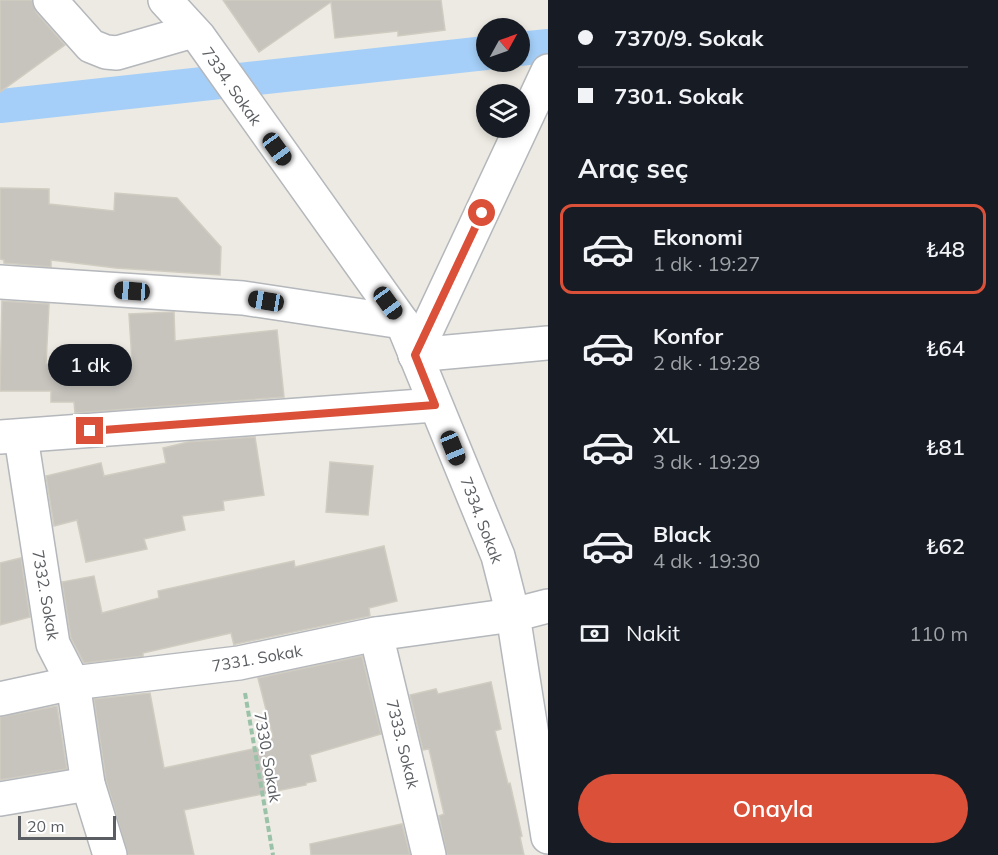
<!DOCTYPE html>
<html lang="tr">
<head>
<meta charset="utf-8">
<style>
  body { margin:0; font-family:Mulish,sans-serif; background:#20242c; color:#f1f3f6; height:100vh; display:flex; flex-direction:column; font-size:22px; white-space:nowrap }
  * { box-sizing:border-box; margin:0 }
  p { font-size:20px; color:#9ea1a6 }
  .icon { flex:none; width:33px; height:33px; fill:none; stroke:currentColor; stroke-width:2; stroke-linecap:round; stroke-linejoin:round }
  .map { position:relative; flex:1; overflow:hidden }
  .panel { display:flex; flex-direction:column; background:#171b24; width:450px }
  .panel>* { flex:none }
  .guide { display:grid; align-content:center; height:132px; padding:0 30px; background:#171b24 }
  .needle { width:39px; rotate:50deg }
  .controls { position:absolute; left:476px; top:18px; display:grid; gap:12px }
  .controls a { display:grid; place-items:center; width:54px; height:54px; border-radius:50%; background:#171b24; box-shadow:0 3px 9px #0003; font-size:30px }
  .scale { position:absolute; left:18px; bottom:15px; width:98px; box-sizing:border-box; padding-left:6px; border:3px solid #5a5d61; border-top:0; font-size:16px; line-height:21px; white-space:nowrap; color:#5a5d61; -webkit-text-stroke:4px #fff; paint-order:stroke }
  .end { position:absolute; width:27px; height:27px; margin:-14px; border:8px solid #db5038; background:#fff; box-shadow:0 0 0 3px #fff }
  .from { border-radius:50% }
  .bubble { position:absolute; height:42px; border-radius:21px; background:#171b24; box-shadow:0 3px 9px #0003; font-size:20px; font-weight:600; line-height:42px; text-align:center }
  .car { position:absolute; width:18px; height:36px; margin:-18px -9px; border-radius:8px; box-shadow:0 0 4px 2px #0007; background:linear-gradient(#222 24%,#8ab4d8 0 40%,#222 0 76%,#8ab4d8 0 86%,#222 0) }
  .guide b { display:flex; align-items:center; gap:21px; height:57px; font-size:22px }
  .guide b+b { border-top:2px solid #363941 }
  .guide i { width:15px; height:15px; background:#f1f3f6 }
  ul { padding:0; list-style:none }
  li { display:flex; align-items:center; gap:18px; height:90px; margin:0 12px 9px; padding:0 18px; border:3px solid transparent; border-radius:12px }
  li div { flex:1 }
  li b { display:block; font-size:22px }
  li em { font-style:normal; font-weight:600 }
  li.current { border-color:#db5038 }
  li>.icon { width:54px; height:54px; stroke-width:1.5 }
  h2 { padding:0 30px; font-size:27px; line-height:72px }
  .pay { display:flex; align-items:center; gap:15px; height:66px; padding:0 30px; font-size:22px }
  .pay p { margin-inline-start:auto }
  .cta { display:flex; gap:12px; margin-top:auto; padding:12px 30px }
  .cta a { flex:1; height:69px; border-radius:36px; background:#db5038; color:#fff; font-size:24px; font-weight:600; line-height:69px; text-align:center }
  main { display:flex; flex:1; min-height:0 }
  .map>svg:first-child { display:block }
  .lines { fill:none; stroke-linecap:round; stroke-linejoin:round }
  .canal { stroke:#a5cff8; stroke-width:34 }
  .building { fill:#c7c4be; stroke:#d0ccc1; stroke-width:1.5 }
  .minor-casing { stroke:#b4b7bb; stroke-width:36 }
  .path { stroke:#9ac2a8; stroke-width:4; stroke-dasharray:6 3; stroke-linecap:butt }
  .minor { stroke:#fff; stroke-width:33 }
  .route { stroke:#db5038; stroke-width:8 }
  .labels { text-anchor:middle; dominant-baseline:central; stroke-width:4.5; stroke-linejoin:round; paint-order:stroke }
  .street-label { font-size:16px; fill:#5a5d61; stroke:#fff }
</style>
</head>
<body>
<main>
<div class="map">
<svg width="548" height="855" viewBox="0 0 548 855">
  <rect width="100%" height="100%" fill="#eceae2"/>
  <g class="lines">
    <g class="canal">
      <polyline points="519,49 548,46"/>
      <polyline points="0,106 486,53"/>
    </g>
  </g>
  <g class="building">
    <polygon points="0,0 32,0 36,12 65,45 0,92"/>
    <polygon points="223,0 441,0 445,30 398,36 398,31 335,38 331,2 259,52"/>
    <polygon points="0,188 49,189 49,204 114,211 115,193 177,198 221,247 220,275 116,268 51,260 51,267 4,263 4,260 0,259"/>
    <polygon points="2,301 49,304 46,364 69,364 69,366 132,362 129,314 174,312 175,341 277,330 284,397 75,413 74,402 51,402 51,391 0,391"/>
    <polygon points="255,437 264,495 223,501 224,510 182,516 185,530 144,539 147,549 86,562 77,520 54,526 46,476 101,463 104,476 166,463 163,448 188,442"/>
    <polygon points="330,462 373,466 368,515 326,512"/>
    <polygon points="384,546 397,601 369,608 370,616 236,644 234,645 231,633 143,653 143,656 84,663 71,638 62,582 94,576 102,613 159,598 158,591 294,561 295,567"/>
    <polygon points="21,558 30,617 0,625 0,563"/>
    <polygon points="362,656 381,734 310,755 316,781 306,783 306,785 184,810 194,855 128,855 106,780 94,699 150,693 164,768 271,745 270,738 273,737 258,678"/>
    <polygon points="491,682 501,729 495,731 508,784 510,783 522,836 520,837 524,855 447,855 439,816 444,814 429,749 423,750 410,695 436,689 438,694"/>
    <polygon points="57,706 67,769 0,780 0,717"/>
    <polygon points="402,824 410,855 311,855 310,844"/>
  </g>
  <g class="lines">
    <defs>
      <g id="minor">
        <polyline points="50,0 91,46 106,52 117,53 193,31"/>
        <polyline points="165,0 199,37 402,322 498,556 513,615 548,837"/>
        <polyline points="0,282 243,298 402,322"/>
        <polyline points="415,355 548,71"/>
        <polyline points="415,355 548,343"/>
        <polyline points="0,437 435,405"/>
        <polyline points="21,437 53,644 73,683 88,784 110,855"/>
        <polyline points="376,634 429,855"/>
        <polyline points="0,699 73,683 239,663 376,634 513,615 548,606"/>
        <polyline points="0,799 88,784"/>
      </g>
    </defs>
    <use href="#minor" class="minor-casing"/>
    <polyline class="path" points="245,693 273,855"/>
    <use href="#minor" class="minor"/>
  </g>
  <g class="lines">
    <polyline class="route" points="90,431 435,405 415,355 482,213"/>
  </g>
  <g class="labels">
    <g class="street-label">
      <text transform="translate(232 86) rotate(55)">7334. Sokak</text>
      <text transform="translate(482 520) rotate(69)">7334. Sokak</text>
      <text transform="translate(46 595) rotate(80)">7332. Sokak</text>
      <text transform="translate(257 658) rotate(-10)">7331. Sokak</text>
      <text transform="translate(403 744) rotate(76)">7333. Sokak</text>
      <text transform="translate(268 757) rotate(80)">7330. Sokak</text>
    </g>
  </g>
</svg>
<div class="controls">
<a><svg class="needle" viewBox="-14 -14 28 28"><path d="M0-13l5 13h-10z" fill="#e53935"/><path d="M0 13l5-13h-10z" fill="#9ea1a6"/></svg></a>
<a><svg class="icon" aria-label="layers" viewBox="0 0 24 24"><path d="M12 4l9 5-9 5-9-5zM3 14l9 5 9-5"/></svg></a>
</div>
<div class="scale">20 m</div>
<i class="end from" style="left:482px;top:213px"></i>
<i class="end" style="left:90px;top:431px"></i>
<div class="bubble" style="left:48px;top:344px;width:84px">1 dk</div>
<i class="car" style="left:277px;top:149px;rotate:144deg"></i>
<i class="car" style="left:132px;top:291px;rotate:274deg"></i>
<i class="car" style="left:266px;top:301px;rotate:279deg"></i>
<i class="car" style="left:388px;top:303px;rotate:144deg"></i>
<i class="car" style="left:453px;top:448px;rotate:158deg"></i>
</div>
<section class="panel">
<div class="guide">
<b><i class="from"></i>7370/9. Sokak</b>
<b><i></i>7301. Sokak</b>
</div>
<h2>Araç seç</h2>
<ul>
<li class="current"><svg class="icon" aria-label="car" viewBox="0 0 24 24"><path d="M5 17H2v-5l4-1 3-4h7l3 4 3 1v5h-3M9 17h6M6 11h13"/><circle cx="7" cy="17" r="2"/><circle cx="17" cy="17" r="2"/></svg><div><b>Ekonomi</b><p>1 dk · 19:27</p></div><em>₺48</em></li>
<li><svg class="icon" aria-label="car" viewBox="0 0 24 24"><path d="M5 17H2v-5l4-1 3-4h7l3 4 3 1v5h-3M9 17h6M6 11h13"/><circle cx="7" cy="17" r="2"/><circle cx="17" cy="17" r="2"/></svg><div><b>Konfor</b><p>2 dk · 19:28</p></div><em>₺64</em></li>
<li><svg class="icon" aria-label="car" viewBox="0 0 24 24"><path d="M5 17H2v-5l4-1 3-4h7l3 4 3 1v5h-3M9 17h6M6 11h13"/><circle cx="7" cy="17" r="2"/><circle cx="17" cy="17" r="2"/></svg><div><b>XL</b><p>3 dk · 19:29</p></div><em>₺81</em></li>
<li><svg class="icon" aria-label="car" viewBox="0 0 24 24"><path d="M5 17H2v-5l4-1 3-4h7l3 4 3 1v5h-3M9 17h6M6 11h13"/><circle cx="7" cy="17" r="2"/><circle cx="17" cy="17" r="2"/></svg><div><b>Black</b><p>4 dk · 19:30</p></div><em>₺62</em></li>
</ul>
<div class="pay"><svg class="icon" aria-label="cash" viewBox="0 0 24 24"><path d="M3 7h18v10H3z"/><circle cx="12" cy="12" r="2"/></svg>Nakit<p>110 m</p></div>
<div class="cta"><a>Onayla</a></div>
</section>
</main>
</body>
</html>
